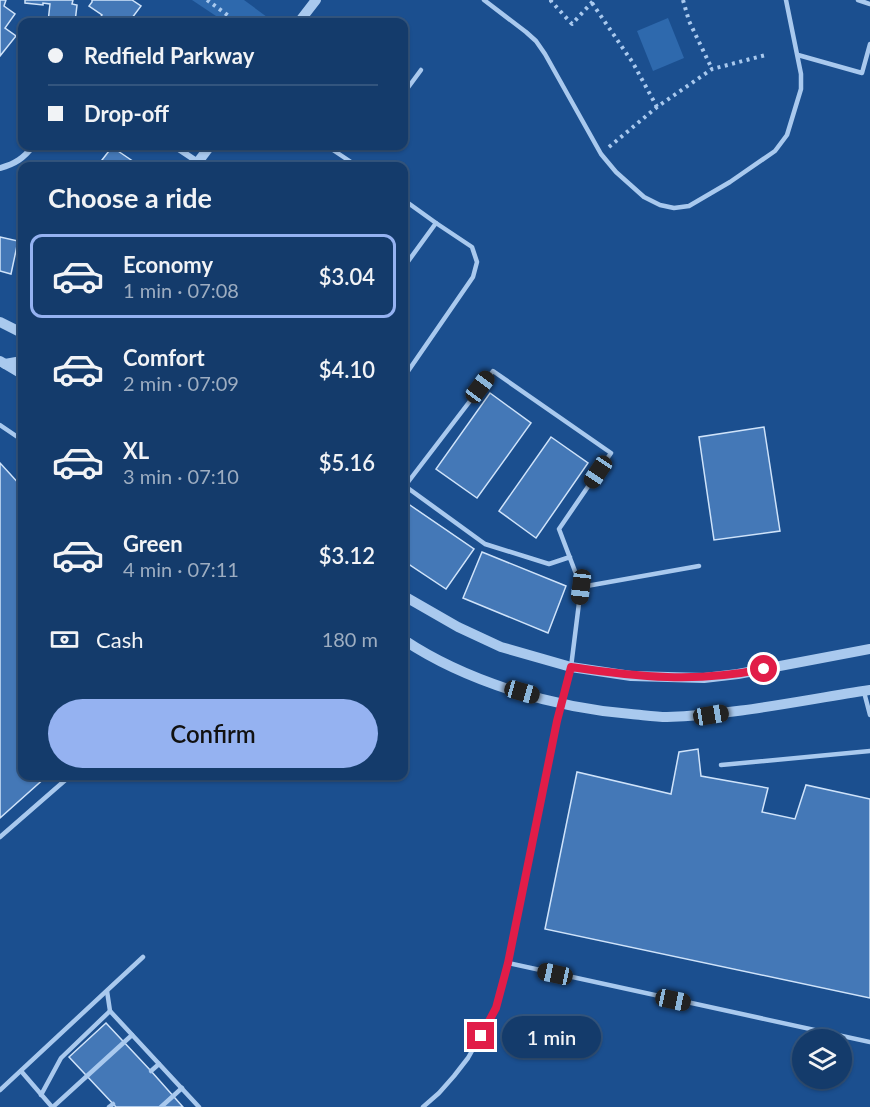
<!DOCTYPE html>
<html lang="en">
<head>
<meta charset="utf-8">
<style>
  body { margin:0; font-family:Lato,sans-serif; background:#214673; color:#f1f3f6; height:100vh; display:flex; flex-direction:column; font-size:22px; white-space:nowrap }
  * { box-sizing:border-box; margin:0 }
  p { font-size:20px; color:#9dadc1 }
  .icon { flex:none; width:33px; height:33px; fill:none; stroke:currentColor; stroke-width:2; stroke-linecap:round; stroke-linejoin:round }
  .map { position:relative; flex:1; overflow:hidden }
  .side { position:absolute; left:18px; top:162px; width:390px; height:618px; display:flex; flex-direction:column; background:#143b6b; border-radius:12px; box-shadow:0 2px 4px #0004,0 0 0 2px #33557e }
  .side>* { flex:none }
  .hud { position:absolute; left:18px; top:18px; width:390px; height:132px; border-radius:12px; box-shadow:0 2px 4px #0004,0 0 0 2px #33557e; display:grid; align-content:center; height:132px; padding:0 30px; background:#143b6b }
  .fabs { position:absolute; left:792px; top:1029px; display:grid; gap:12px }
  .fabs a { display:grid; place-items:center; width:60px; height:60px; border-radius:50%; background:#143b6b; box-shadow:0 2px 4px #0004,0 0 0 2px #33557e; font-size:30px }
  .end { position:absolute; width:27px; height:27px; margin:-14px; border:8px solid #e11d48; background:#fff; box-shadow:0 0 0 3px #fff }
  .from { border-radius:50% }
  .bubble { position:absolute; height:42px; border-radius:21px; background:#143b6b; box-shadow:0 2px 4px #0004,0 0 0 2px #33557e; font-size:20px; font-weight:600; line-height:42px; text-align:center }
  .car { position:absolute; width:18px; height:36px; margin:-18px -9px; border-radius:8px; box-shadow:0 0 4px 2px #0007; background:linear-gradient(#222 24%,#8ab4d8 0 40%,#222 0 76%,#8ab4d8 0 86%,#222 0) }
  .hud b { display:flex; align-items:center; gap:21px; height:57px; font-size:22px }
  .hud b+b { border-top:2px solid #33557e }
  .hud i { width:15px; height:15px; background:#f1f3f6 }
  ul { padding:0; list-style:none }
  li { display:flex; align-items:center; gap:18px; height:84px; margin:0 12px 9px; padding:0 18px; border:3px solid transparent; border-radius:12px }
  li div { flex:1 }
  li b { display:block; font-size:22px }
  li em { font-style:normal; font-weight:600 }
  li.selected { border-color:#95b2f1 }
  li>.icon { width:54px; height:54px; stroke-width:1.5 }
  h2 { padding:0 30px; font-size:27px; line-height:72px }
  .pay { display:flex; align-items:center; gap:15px; height:66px; padding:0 30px; font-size:22px }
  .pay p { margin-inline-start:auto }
  .button { display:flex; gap:12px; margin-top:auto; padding:12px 30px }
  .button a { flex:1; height:69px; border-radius:36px; background:#95b2f1; color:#111; font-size:24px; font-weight:600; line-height:69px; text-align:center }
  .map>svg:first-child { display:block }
  .green { fill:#2e69ad }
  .building { fill:#4478b7; stroke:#cfe3fa; stroke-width:1.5 }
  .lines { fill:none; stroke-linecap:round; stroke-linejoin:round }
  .path { stroke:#a9c9ee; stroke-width:4; stroke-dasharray:3 4.5; stroke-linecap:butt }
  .service { stroke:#a9c9ee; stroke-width:4.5 }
  .minor { stroke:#a9c9ee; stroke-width:6 }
  .tertiary { stroke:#a9c9ee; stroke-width:10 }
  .route { stroke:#e11d48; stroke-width:8 }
</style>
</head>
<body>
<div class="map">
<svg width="870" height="1107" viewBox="0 0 870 1107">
  <rect width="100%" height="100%" fill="#1b4f8f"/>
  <g class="green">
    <polygon points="192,0 244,0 267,17 263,22 225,22"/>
    <polygon points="668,18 684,58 653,71 637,31"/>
  </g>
  <g class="building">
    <polygon points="0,0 6,0 4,6 15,14 5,28 16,36 0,56"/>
    <polygon points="25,0 73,0 72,4 77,5 75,22 48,22 50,4 43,3 43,5 25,3"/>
    <polygon points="92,0 132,0 141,6 129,22 97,22 102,15 89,6 92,2"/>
    <polygon points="112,147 140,166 101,166 104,162 102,160"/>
    <polygon points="0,237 18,241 11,274 0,271"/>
    <polygon points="490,393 531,423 477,498 436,469"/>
    <polygon points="764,427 780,531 714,540 699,437"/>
    <polygon points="551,437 588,463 536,538 499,511"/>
    <polygon points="0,463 22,487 22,776 47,776 0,818"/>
    <polygon points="404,501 474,549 446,589 404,561"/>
    <polygon points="482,552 566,586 548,633 463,598"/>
    <polygon points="698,749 701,776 768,788 762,812 795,819 806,785 870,799 870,998 545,929 577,772 671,794 679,752"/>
    <polygon points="106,1023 151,1071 183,1107 116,1107 69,1057"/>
  </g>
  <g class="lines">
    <g class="path">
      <polyline points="207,0 237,22"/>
      <polyline points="552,0 551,1 572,24 594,0"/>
      <polyline points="683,0 689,21 712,69"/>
      <polyline points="592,3 633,63 657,107"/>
      <polyline points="609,147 657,107 712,69 766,55"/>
    </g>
    <g class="service">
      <polyline points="484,0 526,32 536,41 545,54 601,154 616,172 644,197 660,205 674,208 689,206 730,182 775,151 787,135 801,89 801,74 786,0"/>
      <polyline points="858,0 870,4"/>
      <polyline points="798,55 862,73 870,44"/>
      <polyline points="404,93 421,70"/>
      <polyline points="327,146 357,166"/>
      <polyline points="404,200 436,223 404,267"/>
      <polyline points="404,377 473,277 477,262 472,247 436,223"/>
      <polyline points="0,425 22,440"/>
      <polyline points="570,557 549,564 485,544 405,486 493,371 611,453 559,529 581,587"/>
      <polyline points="864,692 870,715"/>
      <polyline points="721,765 870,751"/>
      <polyline points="0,837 70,776"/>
      <polyline points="508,963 870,1042"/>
      <polyline points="107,991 110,1011 199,1107"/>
      <polyline points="21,1071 52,1107"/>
      <polyline points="151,1071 159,1064"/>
      <polyline points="0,1090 143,957"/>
      <polyline points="41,1095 61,1058 110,1011"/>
      <polyline points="53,1107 132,1035"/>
      <polyline points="109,1107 113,1104"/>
      <polyline points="161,1107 182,1088"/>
      <polyline points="423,1107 439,1093 454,1076 468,1058 496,1008 508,963 557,721 571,667 581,587 699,566"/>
    </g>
    <g class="minor">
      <polyline points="174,146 198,162"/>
      <path d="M 0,168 C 15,164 24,158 33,146"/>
    </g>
    <g class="tertiary">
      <polyline points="299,22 316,0"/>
      <polyline points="195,166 210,146"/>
      <polyline points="0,322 22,333"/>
      <polyline points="0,361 22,374"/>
      <polyline points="5,364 22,361"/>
      <polyline points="404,596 458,627 501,647 571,667 631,676 704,678 738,674 870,649"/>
      <path d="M 404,640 C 467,682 555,708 631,714 C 643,715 655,717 667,717 C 735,715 803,700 870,690"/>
    </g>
  </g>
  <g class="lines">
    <path class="route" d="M 481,1036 L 496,1008 L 508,963 L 557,721 L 571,667 C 638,677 696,683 764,669"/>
  </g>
</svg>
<div class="fabs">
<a><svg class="icon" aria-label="layers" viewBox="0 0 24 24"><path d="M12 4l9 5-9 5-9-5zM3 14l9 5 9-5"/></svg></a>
</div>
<i class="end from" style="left:764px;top:669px"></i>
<i class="end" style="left:481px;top:1036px"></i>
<div class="bubble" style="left:502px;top:1016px;width:99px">1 min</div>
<i class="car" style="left:480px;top:387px;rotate:37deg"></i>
<i class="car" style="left:598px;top:472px;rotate:214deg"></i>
<i class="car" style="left:581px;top:587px;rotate:187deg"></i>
<i class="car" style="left:522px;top:692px;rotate:106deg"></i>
<i class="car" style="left:711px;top:715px;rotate:81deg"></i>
<i class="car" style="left:555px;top:974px;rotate:282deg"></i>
<i class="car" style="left:673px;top:1000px;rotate:102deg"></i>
<div class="hud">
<b><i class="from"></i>Redfield Parkway</b>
<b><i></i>Drop-off</b>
</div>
<section class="side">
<h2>Choose a ride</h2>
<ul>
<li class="selected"><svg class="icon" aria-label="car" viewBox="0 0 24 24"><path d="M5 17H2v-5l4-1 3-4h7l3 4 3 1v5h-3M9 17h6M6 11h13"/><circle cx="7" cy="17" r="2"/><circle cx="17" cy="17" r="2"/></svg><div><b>Economy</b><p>1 min · 07:08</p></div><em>$3.04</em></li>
<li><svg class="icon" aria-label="car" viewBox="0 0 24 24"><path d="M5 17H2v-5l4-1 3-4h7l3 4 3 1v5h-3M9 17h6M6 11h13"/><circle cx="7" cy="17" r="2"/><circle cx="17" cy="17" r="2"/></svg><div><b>Comfort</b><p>2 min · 07:09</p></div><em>$4.10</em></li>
<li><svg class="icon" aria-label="car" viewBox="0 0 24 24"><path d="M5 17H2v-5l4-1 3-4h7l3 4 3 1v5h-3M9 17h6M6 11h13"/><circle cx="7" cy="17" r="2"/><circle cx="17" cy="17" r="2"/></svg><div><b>XL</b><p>3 min · 07:10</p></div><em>$5.16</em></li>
<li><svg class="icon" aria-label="car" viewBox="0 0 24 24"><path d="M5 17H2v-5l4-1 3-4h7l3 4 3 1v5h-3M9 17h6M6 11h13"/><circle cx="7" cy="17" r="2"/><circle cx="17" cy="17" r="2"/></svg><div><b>Green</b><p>4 min · 07:11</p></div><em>$3.12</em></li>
</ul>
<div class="pay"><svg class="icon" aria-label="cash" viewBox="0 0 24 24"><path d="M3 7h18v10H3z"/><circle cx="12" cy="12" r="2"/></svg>Cash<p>180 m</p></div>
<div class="button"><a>Confirm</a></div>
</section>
</div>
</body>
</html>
